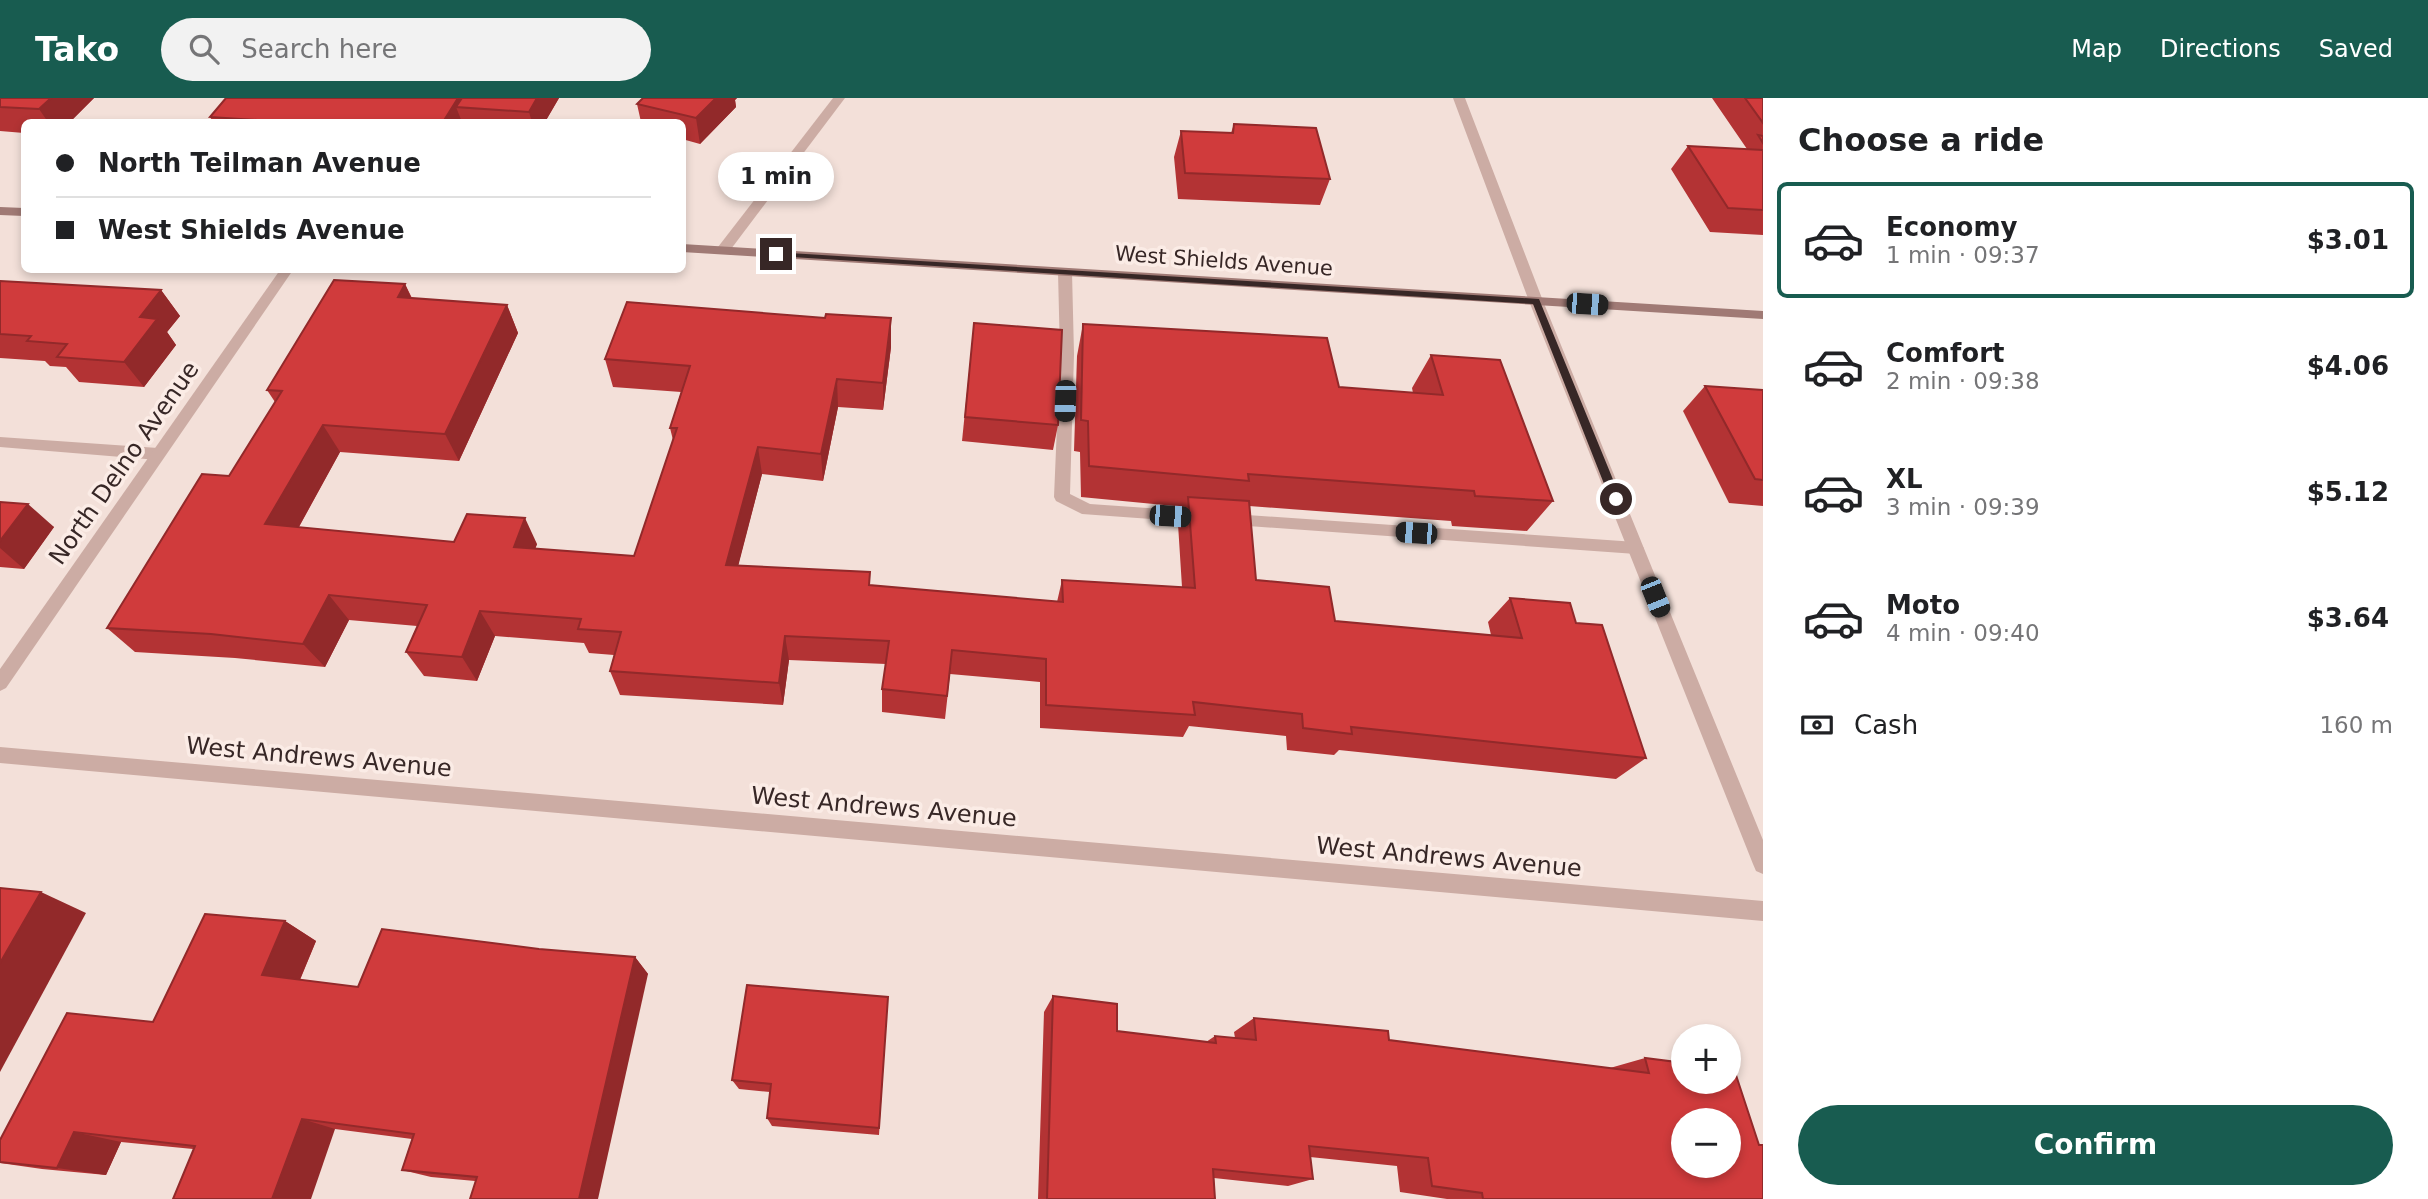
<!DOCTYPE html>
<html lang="en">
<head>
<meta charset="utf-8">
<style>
  body { margin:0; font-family:"DejaVu Sans",sans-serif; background:#f2f2f2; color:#202124; height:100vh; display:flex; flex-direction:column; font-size:26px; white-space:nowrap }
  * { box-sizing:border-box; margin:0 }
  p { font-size:23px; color:#757577 }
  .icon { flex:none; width:38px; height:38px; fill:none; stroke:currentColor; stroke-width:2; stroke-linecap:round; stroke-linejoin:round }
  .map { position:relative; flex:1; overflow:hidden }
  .side { display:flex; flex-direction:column; background:#fff; width:665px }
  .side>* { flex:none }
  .banner { position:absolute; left:21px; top:21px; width:665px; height:154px; border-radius:10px; box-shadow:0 4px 10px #0003; display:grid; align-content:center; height:154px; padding:0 35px; background:#fff }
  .buttons { position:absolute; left:1671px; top:926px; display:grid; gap:14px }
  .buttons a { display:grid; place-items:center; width:70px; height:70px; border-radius:50%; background:#fff; box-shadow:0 4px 10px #0003; font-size:35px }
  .end { position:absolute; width:32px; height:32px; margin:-16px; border:9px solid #372726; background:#fff; box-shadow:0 0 0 4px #fff }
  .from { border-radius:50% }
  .bubble { position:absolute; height:49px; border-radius:24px; background:#fff; box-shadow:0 4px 10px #0003; font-size:23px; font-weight:700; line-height:49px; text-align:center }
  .car { position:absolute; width:21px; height:42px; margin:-21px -10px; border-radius:9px; box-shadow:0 0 5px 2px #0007; background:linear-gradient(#222 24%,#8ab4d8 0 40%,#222 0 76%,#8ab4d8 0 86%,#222 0) }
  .banner b { display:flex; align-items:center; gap:24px; height:66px; font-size:26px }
  .banner b+b { border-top:2px solid #e0e0e0 }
  .banner i { width:18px; height:18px; background:#202124 }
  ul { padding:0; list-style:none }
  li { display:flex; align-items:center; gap:21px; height:116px; margin:0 14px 10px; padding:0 21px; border:4px solid transparent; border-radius:10px }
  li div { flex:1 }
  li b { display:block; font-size:26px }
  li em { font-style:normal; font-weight:700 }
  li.current { border-color:#185c50 }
  li>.icon { width:63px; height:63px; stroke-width:1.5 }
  h2 { padding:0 35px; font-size:32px; line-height:84px }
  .pay { display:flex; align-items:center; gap:18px; height:77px; padding:0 35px; font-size:26px }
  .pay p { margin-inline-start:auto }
  .action { display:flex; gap:14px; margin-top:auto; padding:14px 35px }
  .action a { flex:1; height:80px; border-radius:42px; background:#185c50; color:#fff; font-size:28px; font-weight:700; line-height:80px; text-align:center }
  header { display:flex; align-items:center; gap:42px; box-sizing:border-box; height:98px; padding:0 35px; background:#185c50; color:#fff }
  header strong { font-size:33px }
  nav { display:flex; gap:38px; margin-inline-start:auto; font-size:24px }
  .search { width:490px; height:63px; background:#f2f2f2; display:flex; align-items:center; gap:18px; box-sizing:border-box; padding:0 24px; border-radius:38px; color:#757577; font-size:26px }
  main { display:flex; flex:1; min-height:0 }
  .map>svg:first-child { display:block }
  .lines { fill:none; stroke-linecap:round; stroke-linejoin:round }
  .service { fill:#ccaca4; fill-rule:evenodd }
  .minor { fill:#ccaca4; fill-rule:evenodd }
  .secondary { fill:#a07a75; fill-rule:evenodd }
  .wall { fill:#b33334 }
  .shaded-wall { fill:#92292a }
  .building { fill:#d03b3c; stroke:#92292a; stroke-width:2; fill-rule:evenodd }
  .route { fill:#372726 }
  .labels { text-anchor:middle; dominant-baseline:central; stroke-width:7; stroke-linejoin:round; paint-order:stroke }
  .far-street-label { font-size:21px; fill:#372726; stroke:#fbece6 }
  .street-label { font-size:24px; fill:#372726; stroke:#fbece6 }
</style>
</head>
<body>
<header>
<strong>Tako</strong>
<div class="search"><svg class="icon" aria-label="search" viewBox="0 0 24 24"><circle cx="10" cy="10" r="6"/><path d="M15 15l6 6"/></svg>Search here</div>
<nav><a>Map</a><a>Directions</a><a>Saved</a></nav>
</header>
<main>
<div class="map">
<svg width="1763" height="1101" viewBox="0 0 1763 1101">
  <rect width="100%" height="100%" fill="#f3e0d9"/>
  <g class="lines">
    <g class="service">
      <polygon points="1065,170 1072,174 1074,256 1070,396 1090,406 1636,444 1644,450 1636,456 1082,416 1056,403 1054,399 1060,256 1058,174"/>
      <polygon points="0,339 158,350 166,356 158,362 0,349"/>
    </g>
    <g class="minor">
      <polygon points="833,0 845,0 728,155 718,155 718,149"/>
      <polygon points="1453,0 1465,0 1543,203 1763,742 1763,776 1756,773 1753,766 1529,203"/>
      <polygon points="280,172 293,172 6,590 0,593 0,571"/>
      <polygon points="0,649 1763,803 1763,823 0,665"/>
    </g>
    <g class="secondary">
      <polygon points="0,109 24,110 24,118 0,117"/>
      <polygon points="682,146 1763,213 1763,221 682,154"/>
    </g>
  </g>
  <g class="wall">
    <polygon points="0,0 94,0 70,24 24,24 24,35 0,33"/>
    <polygon points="226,0 559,0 545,24 213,24 210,19"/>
    <polygon points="643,0 737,0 735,2 736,9 700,46 682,41 682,24 641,24 637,6"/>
    <polygon points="1712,0 1763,0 1763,137 1710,134 1671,71 1688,48 1747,51"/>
    <polygon points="1234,26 1330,81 1320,107 1178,101 1174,59 1181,33 1231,35"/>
    <polygon points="0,183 161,192 180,218 167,234 176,247 144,289 79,284 66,269 50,268 45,263 0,260"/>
    <polygon points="405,186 412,200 507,207 518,235 459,363 340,354 299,429 454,444 537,446 535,451 634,458 673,342 670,330 681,294 613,289 605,261 891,249 883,312 838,309 823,383 762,376 738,467 871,487 1057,504 1062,482 1182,489 1178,426 1185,409 1081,399 1080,354 1074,353 1077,258 1083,226 1339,289 1413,295 1412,290 1431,257 1553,403 1527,433 1452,428 1451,423 1249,408 1256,482 1335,523 1491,537 1488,524 1510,500 1576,525 1646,660 1616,681 1339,652 1334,657 1287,652 1286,638 1189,628 1183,639 1040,630 1040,584 950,576 945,621 882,614 882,591 886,566 789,562 783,607 620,597 610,573 614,557 589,555 584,545 495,538 477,583 424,578 406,554 417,528 349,522 325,569 235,560 135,554 107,530 229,378 275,304 267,292"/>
    <polygon points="974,225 1058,327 1053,352 962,343"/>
    <polygon points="1705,288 1763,292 1763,408 1729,405 1683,313"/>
    <polygon points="0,404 54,429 24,471 0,469"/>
    <polygon points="285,823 316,843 300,882 358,889 539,851 635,859 648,876 475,1083 431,1079 402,1072 412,1041 335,1031 193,1051 121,1044 106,1077 42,1071 0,1065 153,924"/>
    <polygon points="1053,898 1117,933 1206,944 1215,938 1235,940 1234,934 1254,920 1389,942 1610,970 1645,960 1763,1101 1447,1101 1400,1094 1397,1068 1310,1059 1313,1081 1288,1088 1214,1080 1215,1101 1038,1101 1044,914"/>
    <polygon points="888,899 879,1037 772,1028 767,1020 770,994 739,991 732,982"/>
  </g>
  <g class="shaded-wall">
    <polygon points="51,0 94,0 70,24 48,24 39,11"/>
    <polygon points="458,0 467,0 456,9 462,24 443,24"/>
    <polygon points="537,0 559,0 545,24 532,24 529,14"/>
    <polygon points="716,0 737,0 735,2 736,9 700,46 696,20"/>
    <polygon points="405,186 418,215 398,199"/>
    <polygon points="161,192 180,218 167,234 176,247 144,289 124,264 140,219"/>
    <polygon points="507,207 518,235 459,363 445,336"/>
    <polygon points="891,220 891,249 883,312 883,285"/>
    <polygon points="837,281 838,309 823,383 821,356"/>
    <polygon points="323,327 340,354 286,452 265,426"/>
    <polygon points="758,349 762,376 732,492 726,467"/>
    <polygon points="28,406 54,429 24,471 0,450 0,443"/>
    <polygon points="525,420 537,446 526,475 514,449"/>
    <polygon points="329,497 349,522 325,569 303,546"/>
    <polygon points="480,513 495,538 477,583 462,559"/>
    <polygon points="785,538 789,562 783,607 779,585"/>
    <polygon points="41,794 86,815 0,974 0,865"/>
    <polygon points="285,823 316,843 295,893 262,877"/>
    <polygon points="635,859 648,876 598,1101 579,1101"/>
    <polygon points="302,1021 335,1031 311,1101 272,1101"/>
    <polygon points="74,1034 121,1044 106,1077 57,1070"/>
  </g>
  <g class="building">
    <polygon points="0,0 51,0 39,11 0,9"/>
    <polygon points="226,0 458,0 443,24 271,24 272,23 210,19"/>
    <polygon points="462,0 537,0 529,14 456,9"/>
    <polygon points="643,0 716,0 696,20 637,6"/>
    <polygon points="1745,0 1763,0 1763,25"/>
    <polygon points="1234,26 1316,30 1330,81 1185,75 1181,33 1233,35"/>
    <polygon points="1758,37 1763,38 1763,45"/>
    <polygon points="1688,48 1763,52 1763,112 1728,110"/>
    <polygon points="334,182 405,186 398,199 507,207 445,336 323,327 265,426 454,444 467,416 525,420 514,449 634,458 677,330 670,330 690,268 605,261 627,204 825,220 826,216 891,220 883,285 837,281 821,356 758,349 726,467 870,474 869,487 1063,504 1062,482 1195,490 1188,399 1249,403 1256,482 1329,489 1335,523 1522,540 1510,500 1570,505 1576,525 1602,527 1646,660 1351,629 1352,636 1303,630 1302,616 1193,604 1195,617 1046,607 1046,561 952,552 947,598 882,591 889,543 785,538 779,585 610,573 621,534 578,531 581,521 480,513 462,559 406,554 427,507 329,497 303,546 211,536 107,530 202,376 229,378 282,293 267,292"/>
    <polygon points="0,183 161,192 140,219 157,221 124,264 57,259 67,246 27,243 31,238 0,236"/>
    <polygon points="974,225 1062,232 1058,327 965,319"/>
    <polygon points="1083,226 1327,240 1339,289 1443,297 1431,257 1500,262 1553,403 1475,398 1474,393 1248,376 1249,383 1089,368 1088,323 1081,322"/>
    <polygon points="1705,288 1763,292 1763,382 1755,381"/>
    <polygon points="0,404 28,406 0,443"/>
    <polygon points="0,790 41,794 0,865"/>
    <polygon points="205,816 285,823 262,877 358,889 382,831 539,851 635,859 579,1101 470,1101 477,1079 402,1072 414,1036 302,1021 272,1101 173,1101 195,1048 74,1034 57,1070 0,1064 0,1042 67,915 153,924"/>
    <polygon points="747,887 888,899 879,1030 767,1020 771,986 732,982"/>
    <path d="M 1053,898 L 1117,906 L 1117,933 L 1216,945 L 1215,938 L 1256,942 L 1254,920 L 1388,933 L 1389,942 L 1649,975 L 1645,960 L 1684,965 L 1684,984 L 1729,984 L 1729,970 L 1734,971 L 1759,1047 L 1763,1047 L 1763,1101 L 1483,1101 L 1482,1095 L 1432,1088 L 1428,1060 L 1309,1048 L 1313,1081 L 1213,1071 L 1215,1101 L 1047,1101 ZM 1684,1022 L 1729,1022 L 1729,1068 L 1684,1068 Z"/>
  </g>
  <polygon class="route" points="773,154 1539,201 1621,401 1616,405 1610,401 1533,206 776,158"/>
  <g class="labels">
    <g class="far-street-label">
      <text transform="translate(1224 163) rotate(4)">West Shields Avenue</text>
    </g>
    <g class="street-label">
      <text transform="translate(124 365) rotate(-55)">North Delno Avenue</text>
      <text transform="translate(319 659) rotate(5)">West Andrews Avenue</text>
      <text transform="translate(884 709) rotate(5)">West Andrews Avenue</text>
      <text transform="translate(1449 759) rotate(5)">West Andrews Avenue</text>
    </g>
  </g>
</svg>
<div class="buttons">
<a>+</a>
<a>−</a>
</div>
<i class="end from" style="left:1616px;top:401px"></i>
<i class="end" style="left:776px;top:156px"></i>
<div class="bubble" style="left:718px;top:54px;width:116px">1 min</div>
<i class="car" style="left:1587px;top:206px;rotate:94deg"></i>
<i class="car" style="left:1065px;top:303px;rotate:182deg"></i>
<i class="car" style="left:1170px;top:418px;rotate:94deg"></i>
<i class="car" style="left:1416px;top:435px;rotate:274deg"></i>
<i class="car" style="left:1655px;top:499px;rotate:158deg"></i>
<div class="banner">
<b><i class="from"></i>North Teilman Avenue</b>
<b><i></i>West Shields Avenue</b>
</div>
</div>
<section class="side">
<h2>Choose a ride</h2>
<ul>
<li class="current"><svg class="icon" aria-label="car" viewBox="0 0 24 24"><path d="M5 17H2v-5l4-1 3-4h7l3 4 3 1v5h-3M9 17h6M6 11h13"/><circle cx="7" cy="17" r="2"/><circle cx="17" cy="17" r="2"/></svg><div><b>Economy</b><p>1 min · 09:37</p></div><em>$3.01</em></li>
<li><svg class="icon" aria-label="car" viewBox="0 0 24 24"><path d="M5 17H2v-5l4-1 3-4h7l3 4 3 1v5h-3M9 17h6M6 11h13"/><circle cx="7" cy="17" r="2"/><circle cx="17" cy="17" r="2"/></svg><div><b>Comfort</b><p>2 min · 09:38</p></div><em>$4.06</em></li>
<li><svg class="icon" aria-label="car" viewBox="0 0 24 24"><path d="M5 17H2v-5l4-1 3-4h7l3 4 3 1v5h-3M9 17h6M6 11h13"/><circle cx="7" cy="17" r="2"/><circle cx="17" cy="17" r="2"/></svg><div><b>XL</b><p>3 min · 09:39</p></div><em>$5.12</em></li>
<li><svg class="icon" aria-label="car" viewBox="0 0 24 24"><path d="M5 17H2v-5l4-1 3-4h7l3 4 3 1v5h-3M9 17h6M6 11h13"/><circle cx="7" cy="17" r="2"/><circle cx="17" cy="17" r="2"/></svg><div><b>Moto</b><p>4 min · 09:40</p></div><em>$3.64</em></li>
</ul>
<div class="pay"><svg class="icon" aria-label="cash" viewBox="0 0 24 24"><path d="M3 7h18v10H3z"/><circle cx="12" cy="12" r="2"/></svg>Cash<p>160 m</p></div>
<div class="action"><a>Confirm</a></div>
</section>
</main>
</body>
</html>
